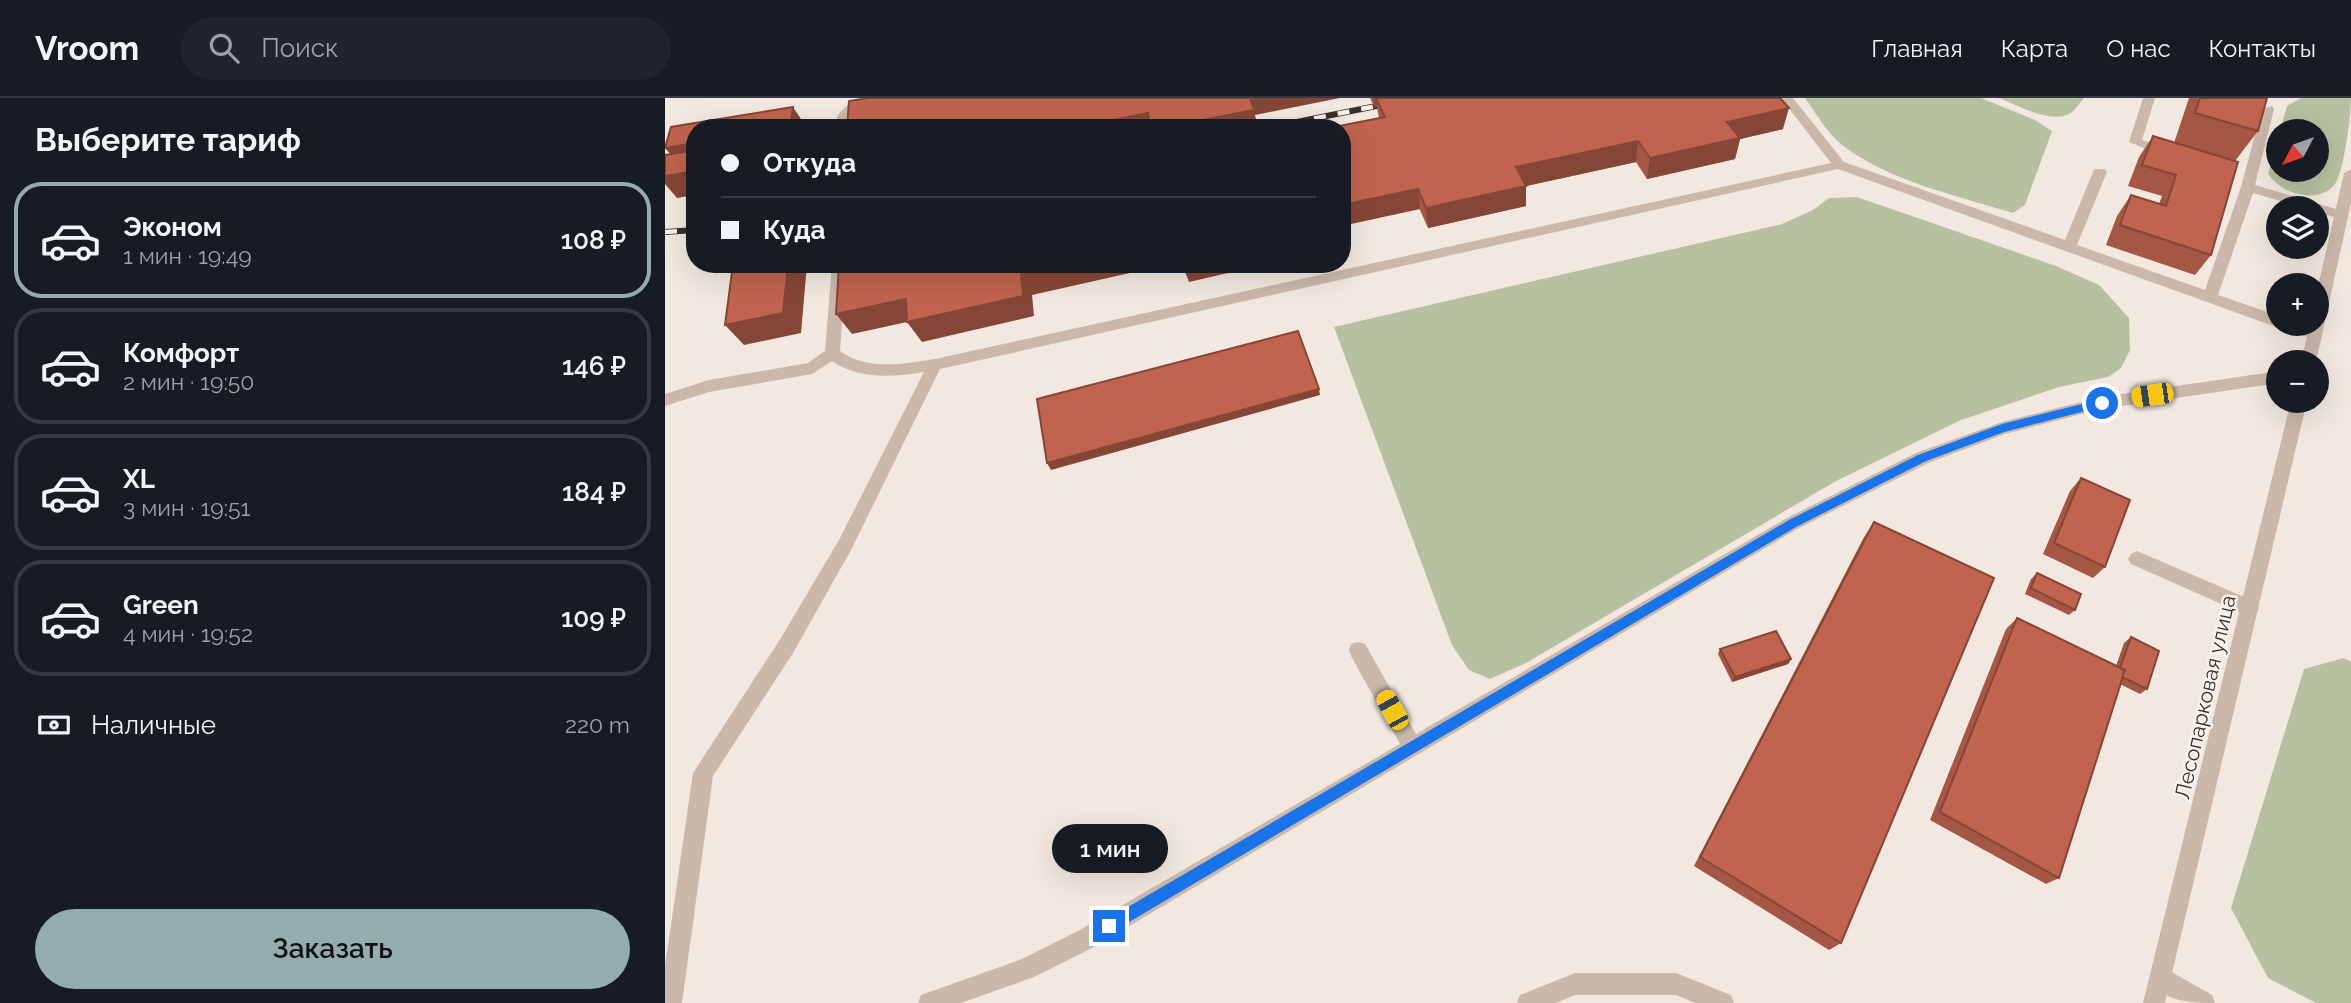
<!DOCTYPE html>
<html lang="ru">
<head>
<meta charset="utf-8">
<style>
  body { margin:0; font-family:Raleway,sans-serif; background:#20242c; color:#f1f3f6; height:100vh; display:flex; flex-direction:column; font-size:26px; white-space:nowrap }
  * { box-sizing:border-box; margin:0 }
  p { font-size:23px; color:#9ea1a6 }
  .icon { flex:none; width:38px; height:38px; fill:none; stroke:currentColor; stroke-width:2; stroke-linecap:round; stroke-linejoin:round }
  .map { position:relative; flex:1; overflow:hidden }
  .panel { display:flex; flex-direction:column; background:#171b24; width:665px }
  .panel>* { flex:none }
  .top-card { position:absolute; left:21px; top:21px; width:665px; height:154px; border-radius:28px; box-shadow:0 7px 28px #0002; display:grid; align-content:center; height:154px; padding:0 35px; background:#171b24 }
  .needle { width:46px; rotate:229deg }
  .tools { position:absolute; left:1601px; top:21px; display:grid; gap:14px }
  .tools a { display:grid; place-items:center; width:63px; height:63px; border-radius:50%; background:#171b24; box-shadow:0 7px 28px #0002; font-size:35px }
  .end { position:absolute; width:32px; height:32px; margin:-16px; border:9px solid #1a73e8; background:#fff; box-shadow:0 0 0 4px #fff }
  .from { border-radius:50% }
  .bubble { position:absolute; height:49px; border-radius:24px; background:#171b24; box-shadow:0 7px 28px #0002; font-size:23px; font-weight:600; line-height:49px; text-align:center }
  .car { position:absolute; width:21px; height:42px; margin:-21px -10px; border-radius:9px; box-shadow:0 0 5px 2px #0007; background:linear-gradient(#f5c518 24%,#345 0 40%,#f5c518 0 76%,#345 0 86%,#f5c518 0) }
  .top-card b { display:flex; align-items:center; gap:24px; height:66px; font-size:26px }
  .top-card b+b { border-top:2px solid #363941 }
  .top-card i { width:18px; height:18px; background:#f1f3f6 }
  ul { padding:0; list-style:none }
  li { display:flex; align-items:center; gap:21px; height:116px; margin:0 14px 10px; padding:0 21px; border:4px solid #363941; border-radius:28px }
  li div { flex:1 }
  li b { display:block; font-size:26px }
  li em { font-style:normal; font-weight:600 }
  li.on { border-color:#93adaf }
  li>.icon { width:63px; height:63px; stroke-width:1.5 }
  h2 { padding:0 35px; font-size:32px; line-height:84px }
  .pay { display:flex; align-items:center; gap:18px; height:77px; padding:0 35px; font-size:26px }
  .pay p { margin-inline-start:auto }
  .action { display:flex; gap:14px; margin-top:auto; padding:14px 35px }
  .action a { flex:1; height:80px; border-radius:42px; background:#93adaf; color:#111; font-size:28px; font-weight:600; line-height:80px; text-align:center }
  header { display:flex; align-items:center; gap:42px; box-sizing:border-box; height:98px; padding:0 35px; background:#171b24; border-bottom:2px solid #363941 }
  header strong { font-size:33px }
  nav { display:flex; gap:38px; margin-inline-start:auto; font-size:24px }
  .search { width:490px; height:63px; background:#20242c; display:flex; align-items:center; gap:18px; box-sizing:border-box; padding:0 24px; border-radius:38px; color:#9ea1a6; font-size:26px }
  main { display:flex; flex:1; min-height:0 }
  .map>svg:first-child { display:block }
  .green { fill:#b7c0a0 }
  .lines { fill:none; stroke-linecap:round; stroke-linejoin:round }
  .service { fill:#cab8ab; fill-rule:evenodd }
  .tertiary { fill:#cab8ab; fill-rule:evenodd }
  .rail-casing { stroke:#382e2a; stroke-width:6 }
  .rail { stroke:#f9f2ec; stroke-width:4.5; stroke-dasharray:12; stroke-linecap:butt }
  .wall { fill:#a55644 }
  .shaded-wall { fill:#864637 }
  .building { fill:#c0644f; stroke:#864637; stroke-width:2 }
  .route { fill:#1a73e8 }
  .labels { text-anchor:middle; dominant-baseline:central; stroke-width:5; stroke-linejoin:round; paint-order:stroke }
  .street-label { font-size:21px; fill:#382e2a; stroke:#f9f2ec }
</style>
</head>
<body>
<header>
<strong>Vroom</strong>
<div class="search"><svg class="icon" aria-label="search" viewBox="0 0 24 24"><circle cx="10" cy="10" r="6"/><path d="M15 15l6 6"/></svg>Поиск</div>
<nav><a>Главная</a><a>Карта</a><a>О нас</a><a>Контакты</a></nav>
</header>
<main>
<section class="panel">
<h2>Выберите тариф</h2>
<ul>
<li class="on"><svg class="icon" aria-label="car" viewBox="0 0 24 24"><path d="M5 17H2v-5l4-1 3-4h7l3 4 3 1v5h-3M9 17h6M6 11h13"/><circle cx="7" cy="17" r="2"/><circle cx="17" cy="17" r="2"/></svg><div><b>Эконом</b><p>1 мин · 19:49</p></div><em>108 ₽</em></li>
<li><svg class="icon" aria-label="car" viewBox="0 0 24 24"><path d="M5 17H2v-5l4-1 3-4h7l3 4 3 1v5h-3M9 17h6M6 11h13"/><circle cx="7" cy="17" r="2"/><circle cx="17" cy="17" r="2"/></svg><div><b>Комфорт</b><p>2 мин · 19:50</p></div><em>146 ₽</em></li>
<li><svg class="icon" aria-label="car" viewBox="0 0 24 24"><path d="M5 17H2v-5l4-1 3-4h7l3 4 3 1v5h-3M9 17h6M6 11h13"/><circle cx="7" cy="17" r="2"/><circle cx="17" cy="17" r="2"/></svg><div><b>XL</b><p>3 мин · 19:51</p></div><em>184 ₽</em></li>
<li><svg class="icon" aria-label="car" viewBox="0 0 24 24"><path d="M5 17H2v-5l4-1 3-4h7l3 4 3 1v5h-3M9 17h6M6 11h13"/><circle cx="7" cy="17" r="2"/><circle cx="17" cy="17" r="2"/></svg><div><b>Green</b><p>4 мин · 19:52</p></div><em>109 ₽</em></li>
</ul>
<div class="pay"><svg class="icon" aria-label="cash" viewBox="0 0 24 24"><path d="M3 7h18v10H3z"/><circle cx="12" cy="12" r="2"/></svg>Наличные<p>220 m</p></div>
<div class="action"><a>Заказать</a></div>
</section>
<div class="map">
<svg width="1686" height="905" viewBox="0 0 1686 905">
  <rect width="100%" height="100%" fill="#f2e8df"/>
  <g class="green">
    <path d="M 1140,0 L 1316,0 L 1370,22 L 1387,33 L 1360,107 L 1348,115 C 1290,97 1226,84 1177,47 C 1162,35 1151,15 1140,0 Z"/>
    <path d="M 1334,0 L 1419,0 C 1414,5 1410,13 1404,16 C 1384,26 1353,7 1334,0 Z"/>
    <path d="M 1636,0 L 1686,0 C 1686,17 1679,73 1670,86 C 1663,95 1651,99 1640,97 C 1624,95 1613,89 1603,76 L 1613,39 L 1614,72 L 1652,72 L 1652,33 L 1615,33 L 1622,8 Z"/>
    <polygon points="1192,99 1391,168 1434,187 1464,220 1465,252 1456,270 1443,279 1394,289 1296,322 1171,383 861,565 825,581 804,572 787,547 669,229 1117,126 1148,112 1164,100"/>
    <polygon points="1679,560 1686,564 1686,905 1651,905 1603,880 1566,810 1639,571"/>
  </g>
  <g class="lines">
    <g class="service">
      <path d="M 195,0 L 210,0 L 182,21 L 182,30 L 170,30 C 170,14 182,7 195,0 Z"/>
      <path d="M 1116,0 L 1128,0 L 1179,64 L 1400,142 L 1428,74 L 1430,71 L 1440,71 L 1442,74 L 1412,147 L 1540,192 L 1576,89 L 1597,11 L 1607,8 L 1609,11 L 1590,87 L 1681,114 L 1683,117 L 1676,121 L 1652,114 L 1652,110 L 1639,110 L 1588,95 L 1553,197 L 1614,218 L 1614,226 L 1635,226 L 1654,232 L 1656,236 L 1649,241 L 1614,230 L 1173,71 L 275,271 L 186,452 L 128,555 L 48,678 L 17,905 L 0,905 L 0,868 L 28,675 L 114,543 L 174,442 L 259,274 C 228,279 194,282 167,263 L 147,276 L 44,294 L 0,308 L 0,296 L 44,282 L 143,265 L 160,253 L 167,166 L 181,166 L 175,253 C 203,273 238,266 270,261 L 1166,65 Z"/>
      <polygon points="1478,0 1490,0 1477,42 1507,51 1507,57 1497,57 1464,44"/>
      <polygon points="1614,273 1614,285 1436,311 1340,336 1263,365 1134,430 429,849 369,879 296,905 253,905 256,897 357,861 413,833 735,646 686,558 684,552 686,546 693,544 700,546 751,636 1122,420 1251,355 1337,324 1436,299"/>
      <polygon points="1472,453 1591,504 1594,510 1591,516 1585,518 1579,516 1466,466 1463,461 1466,456"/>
      <path d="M 1496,868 L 1547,897 L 1550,905 C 1527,905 1495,904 1485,879 L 1488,871 Z"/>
      <polygon points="910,875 1011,875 1066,897 1069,905 1030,905 1011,897 910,897 891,905 852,905 855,897"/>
    </g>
    <g class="tertiary">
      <polygon points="1686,71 1686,105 1651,264 1636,264 1645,226 1652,226 1652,193 1679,75"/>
      <polygon points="1626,303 1642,303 1500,905 1478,905"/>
    </g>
    <defs>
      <g id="rail">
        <polyline points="602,30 751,0"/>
        <polyline points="0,134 30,132"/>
      </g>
    </defs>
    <use href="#rail" class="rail-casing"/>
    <use href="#rail" class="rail"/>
  </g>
  <g class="wall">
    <polygon points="705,0 1115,0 1118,31 1075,41 1070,61 982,81 971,64 861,88 861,108 763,130 714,20 712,9 710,10"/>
    <polygon points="1524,0 1602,0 1593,33 1570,63 1546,157 1530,177 1441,147 1452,118 1466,97 1494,106 1497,98 1463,88 1474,59 1488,38 1509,45"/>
    <polygon points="1416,380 1440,469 1428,480 1378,456 1405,393"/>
    <polygon points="1209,424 1176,845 1164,852 1029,768 1198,441"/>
    <polygon points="1372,475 1410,512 1404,517 1360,496 1366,481"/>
    <polygon points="1352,520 1451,568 1459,545 1466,539 1482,591 1475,596 1455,586 1394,780 1381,786 1265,722 1341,531"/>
    <polygon points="1055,551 1126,561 1123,566 1067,584 1053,556"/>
  </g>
  <g class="shaded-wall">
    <polygon points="585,0 675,0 590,17 593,30 496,30"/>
    <polygon points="709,0 711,0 712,9 710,10"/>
    <polygon points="128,9 142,30 123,30"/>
    <polygon points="1124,10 1118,31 1075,41 1070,61 982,81 985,60 1062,24"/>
    <polygon points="483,15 488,30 408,30"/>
    <polygon points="973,43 971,64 861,88 861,108 763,130 761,110 851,69"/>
    <polygon points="30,45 30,69 18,71 0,50"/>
    <polygon points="30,73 30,97 12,100 0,86 0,78"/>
    <polygon points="753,91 755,111 677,128 677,107"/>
    <polygon points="123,166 142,166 136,235 79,247 60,227"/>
    <polygon points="403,166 505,166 367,197 369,218 257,244 242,224 187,236 171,216"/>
    <polygon points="517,166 602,166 524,184"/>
    <polygon points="654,291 655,297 386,372 382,365"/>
    <polygon points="1126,561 1123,566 1067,584 1070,579"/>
  </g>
  <g class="building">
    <polygon points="203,0 585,0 589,12 496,30 486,30 483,15 408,30 182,30 184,3"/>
    <polygon points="711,0 1115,0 1124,10 1062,24 1075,40 985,60 973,43 851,69 861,88 761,110 753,91 677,107 677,30 664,30 720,19"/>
    <polygon points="1535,0 1602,0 1593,33 1530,15"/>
    <polygon points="128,9 125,29 30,30 30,45 0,50 6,29"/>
    <polygon points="592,23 594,30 555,30"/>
    <polygon points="1488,38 1573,64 1546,157 1455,127 1466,97 1501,108 1511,77 1477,67"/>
    <polygon points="30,52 30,73 0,78 0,57"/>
    <polygon points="68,166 123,166 118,215 60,227"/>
    <polygon points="174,166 403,166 356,176 358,198 242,224 241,201 171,216"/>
    <polygon points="633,233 654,291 382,365 372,301"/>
    <polygon points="1416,380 1465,402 1440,469 1389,445"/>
    <polygon points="1209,424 1329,480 1176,845 1035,759"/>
    <polygon points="1372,475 1416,496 1410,512 1366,490"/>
    <polygon points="1352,520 1460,572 1394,780 1275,714"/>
    <polygon points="1111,533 1126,561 1070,579 1055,551"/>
    <polygon points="1466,539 1494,553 1482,591 1457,579 1460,572 1455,570"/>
  </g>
  <polygon class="route" points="1437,301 1440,302 1440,308 1339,334 1261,363 1131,429 449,833 439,833 439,823 1124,422 1253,357 1337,326"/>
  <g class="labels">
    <g class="street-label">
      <text transform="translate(1540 599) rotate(-77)">Лесопарковая улица</text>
    </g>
  </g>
</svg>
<div class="tools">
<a><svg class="needle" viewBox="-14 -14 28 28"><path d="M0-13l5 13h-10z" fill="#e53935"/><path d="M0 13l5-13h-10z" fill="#9ea1a6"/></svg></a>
<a><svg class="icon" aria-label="layers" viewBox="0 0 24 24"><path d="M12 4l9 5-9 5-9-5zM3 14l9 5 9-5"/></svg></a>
<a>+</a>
<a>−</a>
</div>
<i class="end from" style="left:1437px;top:305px"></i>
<i class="end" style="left:444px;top:828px"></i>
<div class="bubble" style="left:387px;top:726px;width:116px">1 мин</div>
<i class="car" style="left:1487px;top:297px;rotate:262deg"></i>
<i class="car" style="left:727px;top:612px;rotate:331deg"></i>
<div class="top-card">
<b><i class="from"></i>Откуда</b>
<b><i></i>Куда</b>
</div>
</div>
</main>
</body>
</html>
